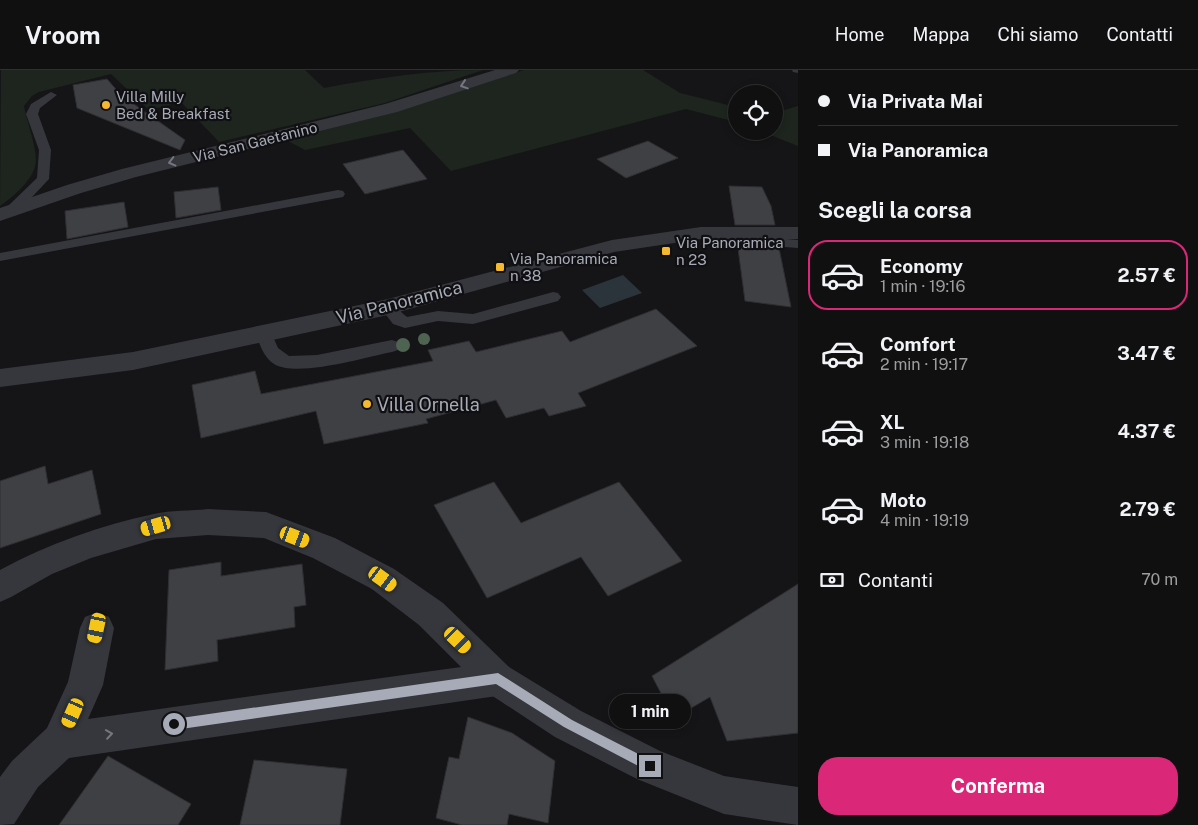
<!DOCTYPE html>
<html lang="it">
<head>
<meta charset="utf-8">
<style>
  body { margin:0; font-family:"Public Sans",sans-serif; background:#1e1e1f; color:#f1f3f6; height:100vh; display:flex; flex-direction:column; font-size:19px; white-space:nowrap }
  * { box-sizing:border-box; margin:0 }
  p { font-size:16px; color:#9c9d9f }
  .icon { flex:none; width:28px; height:28px; fill:none; stroke:currentColor; stroke-width:2; stroke-linecap:round; stroke-linejoin:round }
  .map { position:relative; flex:1; overflow:hidden }
  .drawer { display:flex; flex-direction:column; background:#101011; width:400px }
  .drawer>* { flex:none }
  .hud { display:grid; align-content:center; height:110px; padding:0 20px; background:#101011 }
  .controls { position:absolute; left:728px; top:15px; display:grid; gap:10px }
  .controls a { display:grid; place-items:center; width:55px; height:55px; border-radius:50%; background:#101011; box-shadow:0 2px 8px #0003,0 0 0 1px #303031; font-size:25px }
  .end { position:absolute; width:22px; height:22px; margin:-11px; border:6px solid #a6abb7; background:#111; box-shadow:0 0 0 2px #111 }
  .from { border-radius:50% }
  .bubble { position:absolute; height:35px; border-radius:18px; background:#101011; box-shadow:0 2px 8px #0003,0 0 0 1px #303031; font-size:16px; font-weight:700; line-height:35px; text-align:center }
  .car { position:absolute; width:15px; height:30px; margin:-15px -8px; border-radius:6px; box-shadow:0 0 4px 1px #0007; background:linear-gradient(#f5c518 24%,#345 0 40%,#f5c518 0 76%,#345 0 86%,#f5c518 0) }
  .hud b { display:flex; align-items:center; gap:18px; height:48px; font-size:19px }
  .hud b+b { border-top:1px solid #303031 }
  .hud i { width:12px; height:12px; background:#f1f3f6 }
  ul { padding:0; list-style:none }
  li { display:flex; align-items:center; gap:15px; height:70px; margin:0 10px 8px; padding:0 10px; border:2px solid transparent; border-radius:20px }
  li div { flex:1 }
  li b { display:block; font-size:19px }
  li em { font-style:normal; font-weight:700 }
  li.active { border-color:#db2777 }
  li>.icon { width:45px; height:45px; stroke-width:1.5 }
  h2 { padding:0 20px; font-size:22px; line-height:60px }
  .pay { display:flex; align-items:center; gap:12px; height:55px; padding:0 20px; font-size:19px }
  .pay p { margin-inline-start:auto }
  .primary-button { display:flex; gap:10px; margin-top:auto; padding:10px 20px }
  .primary-button a { flex:1; height:58px; border-radius:20px; background:#db2777; color:#fff; font-size:20px; font-weight:700; line-height:58px; text-align:center }
  header { display:flex; align-items:center; gap:30px; box-sizing:border-box; height:70px; padding:0 25px; background:#101011; border-bottom:1px solid #303031 }
  header strong { font-size:24px }
  nav { display:flex; gap:28px; margin-inline-start:auto; font-size:18px }
  main { display:flex; flex:1; min-height:0 }
  .map>svg:first-child { display:block }
  .green { fill:#1d251e }
  .water { fill:#2b333b }
  .building { fill:#3f4044; stroke:#2f2f33 }
  .lines { fill:none; stroke-linecap:round; stroke-linejoin:round }
  .service { fill:#36373c; fill-rule:evenodd }
  .minor { fill:#36373c; fill-rule:evenodd }
  .tertiary { fill:#36373c; fill-rule:evenodd }
  .tree { fill:#4e6351 }
  .oneway { stroke:#747780 }
  .route { fill:#a6abb7 }
  .poi-dot { fill:#f5b82e; stroke:#101012; stroke-width:2 }
  .labels { text-anchor:middle; dominant-baseline:central; stroke-width:4.5; stroke-linejoin:round; paint-order:stroke }
  .far-poi-label { font-size:15px; fill:#a6abb7; stroke:#101012; text-anchor:start }
  .far-street-label { font-size:15px; fill:#a6abb7; stroke:#101012 }
  .street-label { font-size:18px; fill:#a6abb7; stroke:#101012 }
  .poi-label { font-size:18px; fill:#a6abb7; stroke:#101012; text-anchor:start }
</style>
</head>
<body>
<header>
<strong>Vroom</strong>
<nav><a>Home</a><a>Mappa</a><a>Chi siamo</a><a>Contatti</a></nav>
</header>
<main>
<div class="map">
<svg width="798" height="755" viewBox="0 0 798 755">
  <rect width="100%" height="100%" fill="#151517"/>
  <g class="green">
    <path d="M 1,0 L 305,0 L 324,18 C 377,8 430,0 483,0 L 385,33 L 219,72 L 181,32 L 149,40 L 111,4 L 39,22 L 32,26 L 24,36 C 27,51 36,76 36,90 C 36,108 14,126 0,136 Z"/>
    <polygon points="524,0 643,0 680,23 736,37 736,52 686,39 451,101 410,58 305,80 286,70 395,42"/>
    <polygon points="798,36 798,76 760,61 774,61 774,43"/>
  </g>
  <polygon class="water" points="623,205 642,223 600,238 582,220"/>
  <g class="building">
    <polygon points="107,9 121,25 185,70 180,80 77,38 73,15"/>
    <polygon points="648,71 678,88 626,108 597,89"/>
    <polygon points="403,80 427,109 365,124 343,94"/>
    <polygon points="729,116 762,117 771,136 775,155 735,155"/>
    <polygon points="218,117 221,140 176,148 174,122"/>
    <polygon points="124,132 128,157 67,169 65,141"/>
    <polygon points="737,171 754,171 771,178 779,178 791,237 745,231"/>
    <polygon points="656,239 697,276 578,323 586,336 549,346 544,338 506,348 496,330 426,349 428,353 324,374 316,341 201,368 192,315 255,301 261,324 433,291 428,280 469,271 476,282 562,261 570,272"/>
    <polygon points="45,396 48,414 92,400 101,444 0,478 0,411"/>
    <polygon points="494,412 521,453 619,412 682,491 608,526 581,487 487,528 434,435"/>
    <polygon points="221,492 221,506 302,494 306,535 294,537 295,557 217,570 218,591 165,600 169,500"/>
    <polygon points="798,514 798,663 727,671 710,627 674,648 652,606"/>
    <polygon points="468,647 512,663 555,691 548,753 509,744 507,755 462,755 436,748 449,687 459,689"/>
    <polygon points="108,686 191,734 178,755 59,755"/>
    <polygon points="254,690 347,699 340,755 240,755"/>
  </g>
  <g class="lines">
    <g class="service">
      <polygon points="792,0 798,0 798,3 793,2"/>
      <polygon points="51,22 57,25 40,38 38,44 51,80 49,109 16,144 6,144 4,141 6,138 37,108 39,80 26,44 31,34"/>
      <polygon points="338,120 343,121 345,124 343,127 0,191 0,183"/>
      <polygon points="752,159 775,168 798,170 798,178 772,176 747,166 745,163"/>
      <path d="M 553,222 L 558,223 L 561,227 L 558,231 L 473,254 L 438,251 L 405,258 L 393,254 L 380,237 L 382,233 C 395,230 398,241 407,247 L 438,241 L 473,244 Z"/>
      <path d="M 264,258 L 270,260 L 278,278 L 289,286 L 317,285 L 392,270 L 398,272 L 400,276 L 398,280 L 392,282 C 365,287 298,308 274,294 C 264,288 259,273 256,264 L 258,260 Z"/>
    </g>
    <g class="minor">
      <polygon points="495,0 519,0 516,3 397,42 136,107 81,123 0,151 0,138 67,115 122,99 385,34"/>
      <polygon points="97,542 109,547 114,558 103,615 88,649 497,592 509,597 514,609 509,621 497,626 69,688 38,717 14,754 0,755 0,707 12,691 47,658 68,612 80,558 85,547"/>
    </g>
    <g class="tertiary">
      <polygon points="701,157 798,157 798,169 701,169 614,182 388,245 133,300 0,317 0,299 133,282 388,229 612,170"/>
      <path d="M 208,439 L 266,442 L 335,468 L 394,499 L 443,533 L 509,597 L 581,641 L 660,681 L 724,706 L 798,717 L 798,755 L 724,744 L 637,709 L 555,667 L 485,621 L 419,555 L 372,519 L 313,488 L 264,468 L 208,465 L 156,469 L 91,488 L 52,504 L 11,527 L 0,532 L 0,500 C 48,474 101,455 154,444 C 171,440 191,441 208,439 Z"/>
    </g>
  </g>
  <g class="tree">
    <circle cx="424" cy="269" r="6"/>
    <circle cx="403" cy="275" r="7"/>
  </g>
  <defs><path id="oneway-chevron" d="M-2-3.5L2.5 0L-2 3.5" fill="none" stroke-width="1.6" stroke-linecap="round" stroke-linejoin="round" transform="scale(1.25)"/></defs>
  <g class="oneway">
    <use href="#oneway-chevron" transform="translate(464 15) rotate(162)"/>
    <use href="#oneway-chevron" transform="translate(172 92) rotate(166)"/>
    <use href="#oneway-chevron" transform="translate(109 664) rotate(-8)"/>
  </g>
  <polygon class="route" points="498,603 572,650 654,692 656,696 654,700 650,702 646,700 564,657 496,614 174,660 171,658 169,654 171,651 174,649"/>
  <g class="poi-dot">
    <circle cx="106" cy="35" r="5"/>
    <rect x="661" y="176" width="10" height="10" rx="2.5"/>
    <rect x="495" y="192" width="10" height="10" rx="2.5"/>
    <circle cx="367" cy="334" r="5"/>
  </g>
  <g class="labels">
    <g class="far-poi-label">
      <text x="116" y="26">Villa Milly<tspan x="116" dy="17">Bed &amp; Breakfast</tspan></text>
      <text x="676" y="172">Via Panoramica<tspan x="676" dy="17">n 23</tspan></text>
      <text x="510" y="188">Via Panoramica<tspan x="510" dy="17">n 38</tspan></text>
    </g>
    <g class="far-street-label">
      <text transform="translate(255 72) rotate(-14)">Via San Gaetanino</text>
    </g>
    <g class="street-label">
      <text transform="translate(399 232) rotate(-14)">Via Panoramica</text>
    </g>
    <g class="poi-label">
      <text x="377" y="334">Villa Ornella</text>
    </g>
  </g>
</svg>
<div class="controls">
<a><svg class="icon" aria-label="locate" viewBox="0 0 24 24"><circle cx="12" cy="12" r="6"/><path d="M12 2v4M12 18v4M2 12h4M18 12h4"/></svg></a>
</div>
<i class="end from" style="left:174px;top:654px"></i>
<i class="end" style="left:650px;top:696px"></i>
<div class="bubble" style="left:609px;top:624px;width:82px">1 min</div>
<i class="car" style="left:156px;top:456px;rotate:254deg"></i>
<i class="car" style="left:295px;top:467px;rotate:111deg"></i>
<i class="car" style="left:383px;top:509px;rotate:126deg"></i>
<i class="car" style="left:97px;top:558px;rotate:192deg"></i>
<i class="car" style="left:458px;top:570px;rotate:134deg"></i>
<i class="car" style="left:73px;top:643px;rotate:204deg"></i>
</div>
<section class="drawer">
<div class="hud">
<b><i class="from"></i>Via Privata Mai</b>
<b><i></i>Via Panoramica</b>
</div>
<h2>Scegli la corsa</h2>
<ul>
<li class="active"><svg class="icon" aria-label="car" viewBox="0 0 24 24"><path d="M5 17H2v-5l4-1 3-4h7l3 4 3 1v5h-3M9 17h6M6 11h13"/><circle cx="7" cy="17" r="2"/><circle cx="17" cy="17" r="2"/></svg><div><b>Economy</b><p>1 min · 19:16</p></div><em>2.57 €</em></li>
<li><svg class="icon" aria-label="car" viewBox="0 0 24 24"><path d="M5 17H2v-5l4-1 3-4h7l3 4 3 1v5h-3M9 17h6M6 11h13"/><circle cx="7" cy="17" r="2"/><circle cx="17" cy="17" r="2"/></svg><div><b>Comfort</b><p>2 min · 19:17</p></div><em>3.47 €</em></li>
<li><svg class="icon" aria-label="car" viewBox="0 0 24 24"><path d="M5 17H2v-5l4-1 3-4h7l3 4 3 1v5h-3M9 17h6M6 11h13"/><circle cx="7" cy="17" r="2"/><circle cx="17" cy="17" r="2"/></svg><div><b>XL</b><p>3 min · 19:18</p></div><em>4.37 €</em></li>
<li><svg class="icon" aria-label="car" viewBox="0 0 24 24"><path d="M5 17H2v-5l4-1 3-4h7l3 4 3 1v5h-3M9 17h6M6 11h13"/><circle cx="7" cy="17" r="2"/><circle cx="17" cy="17" r="2"/></svg><div><b>Moto</b><p>4 min · 19:19</p></div><em>2.79 €</em></li>
</ul>
<div class="pay"><svg class="icon" aria-label="cash" viewBox="0 0 24 24"><path d="M3 7h18v10H3z"/><circle cx="12" cy="12" r="2"/></svg>Contanti<p>70 m</p></div>
<div class="primary-button"><a>Conferma</a></div>
</section>
</main>
</body>
</html>
